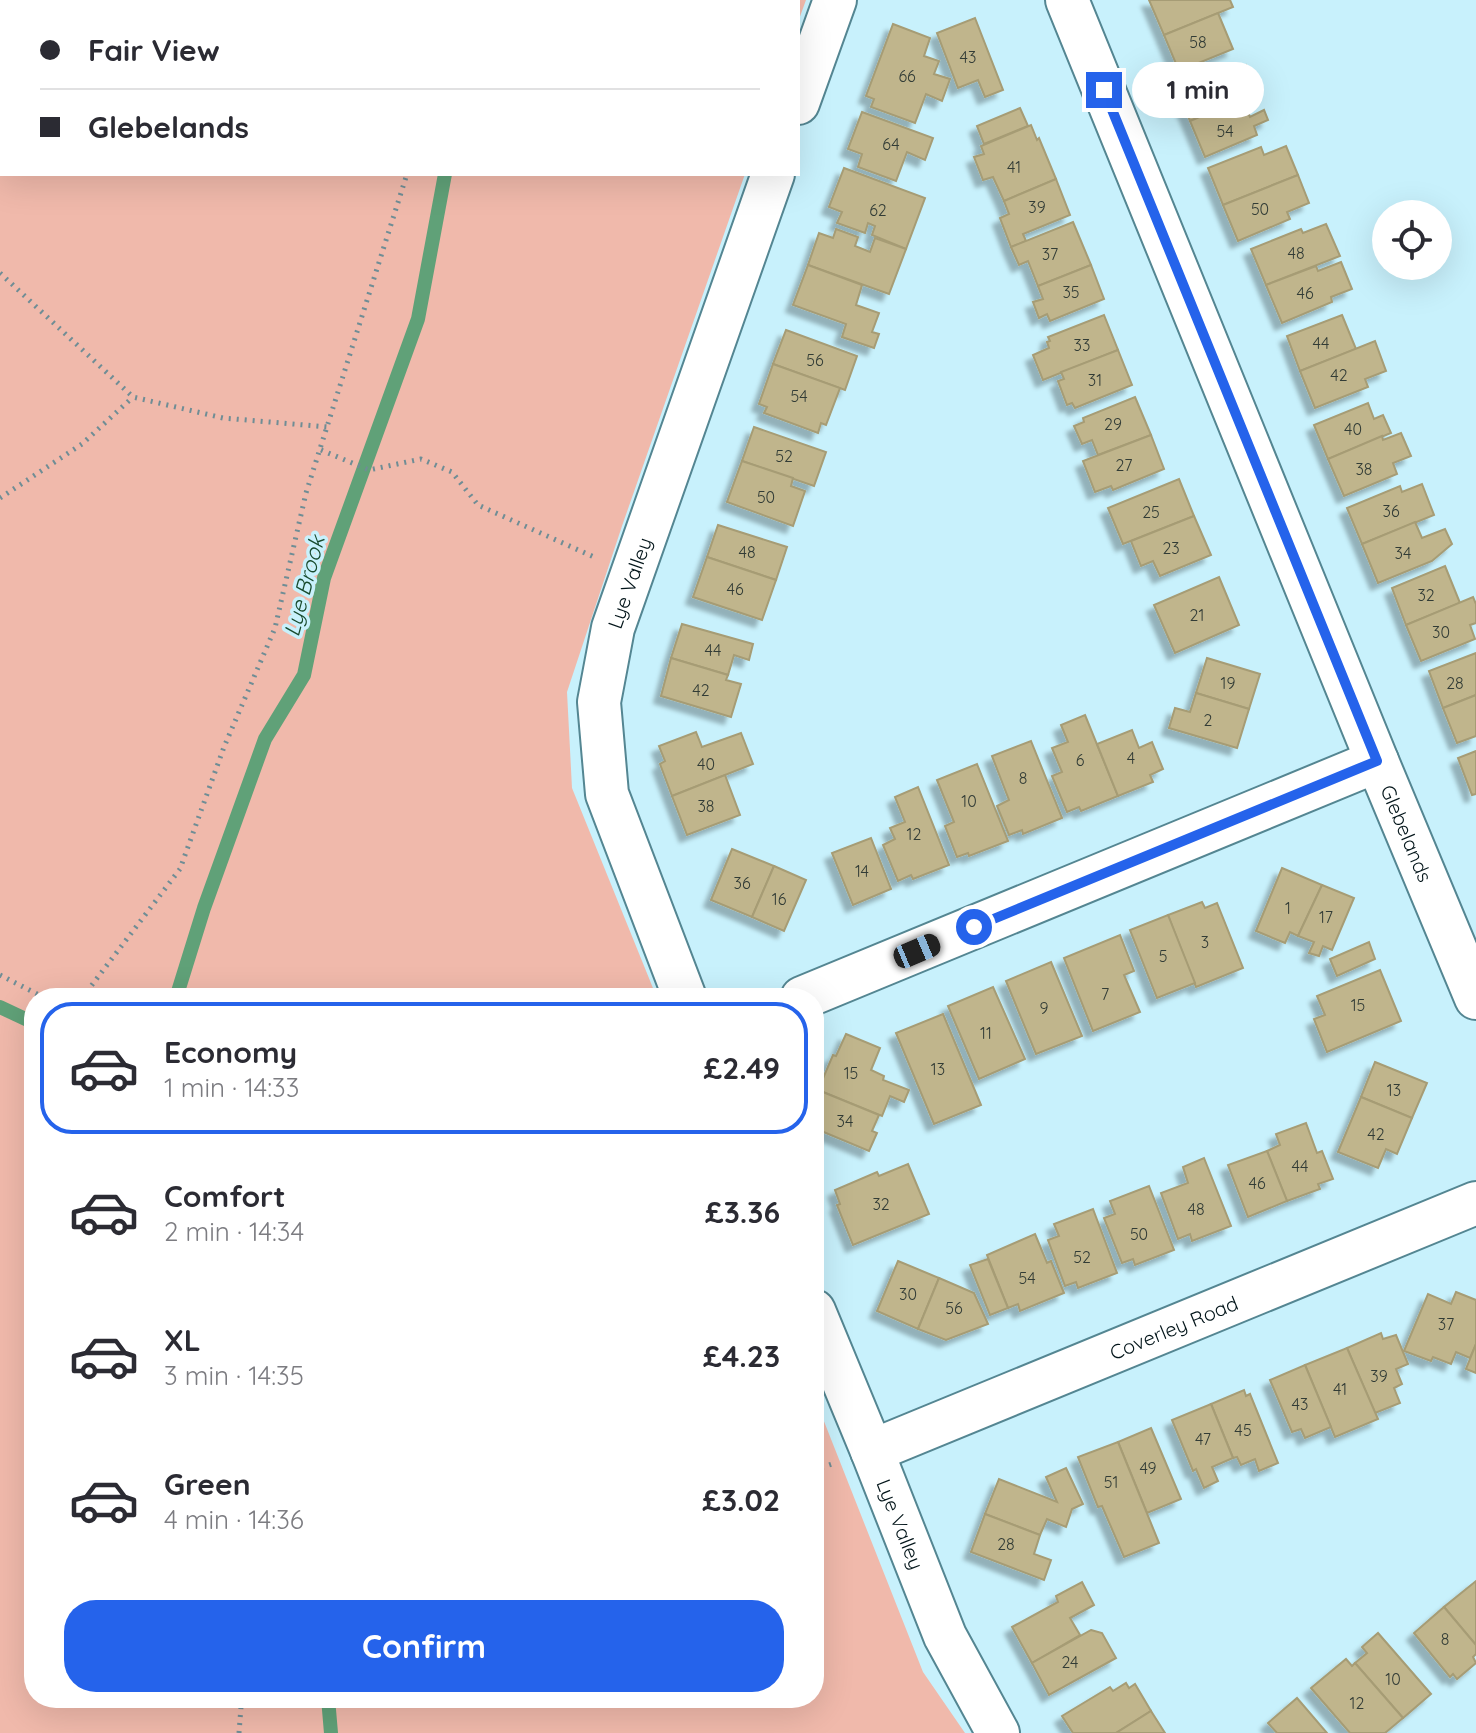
<!DOCTYPE html>
<html lang="en">
<head>
<meta charset="utf-8">
<style>
  body { margin:0; font-family:Quicksand,sans-serif; background:#f2f2f3; color:#2b2b33; height:100vh; display:flex; flex-direction:column; font-size:30px; white-space:nowrap }
  * { box-sizing:border-box; margin:0 }
  p { font-size:26px; color:#7c7c81 }
  .icon { flex:none; width:44px; height:44px; fill:none; stroke:currentColor; stroke-width:2; stroke-linecap:round; stroke-linejoin:round }
  .map { position:relative; flex:1; overflow:hidden }
  .drawer { position:absolute; left:24px; top:988px; width:800px; height:720px; display:flex; flex-direction:column; background:#fff; border-radius:32px; box-shadow:0 8px 32px #0002 }
  .drawer>* { flex:none }
  .guide { position:absolute; left:0px; top:0px; width:800px; height:176px; box-shadow:0 8px 32px #0002; display:grid; align-content:center; height:176px; padding:0 40px; background:#fff }
  .buttons { position:absolute; left:1372px; top:200px; display:grid; gap:16px }
  .buttons a { display:grid; place-items:center; width:80px; height:80px; border-radius:50%; background:#fff; box-shadow:0 8px 32px #0002; font-size:40px }
  .end { position:absolute; width:36px; height:36px; margin:-18px; border:10px solid #2563eb; background:#fff; box-shadow:0 0 0 4px #fff }
  .from { border-radius:50% }
  .bubble { position:absolute; height:56px; border-radius:28px; background:#fff; box-shadow:0 8px 32px #0002; font-size:26px; font-weight:700; line-height:56px; text-align:center }
  .car { position:absolute; width:24px; height:48px; margin:-24px -12px; border-radius:10px; box-shadow:0 0 6px 2px #0007; background:linear-gradient(#222 24%,#8ab4d8 0 40%,#222 0 76%,#8ab4d8 0 86%,#222 0) }
  .guide b { display:flex; align-items:center; gap:28px; height:76px; font-size:30px }
  .guide b+b { border-top:2px solid #e1e1e2 }
  .guide i { width:20px; height:20px; background:#2b2b33 }
  ul { padding:14px 0 0; list-style:none }
  li { display:flex; align-items:center; gap:24px; height:132px; margin:0 16px 12px; padding:0 24px; border:4px solid transparent; border-radius:32px }
  li div { flex:1 }
  li b { display:block; font-size:30px }
  li em { font-style:normal; font-weight:700 }
  li.current { border-color:#2563eb }
  li>.icon { width:72px; height:72px; stroke-width:1.5 }
  .cta { display:flex; gap:16px; margin-top:auto; padding:16px 40px }
  .cta a { flex:1; height:92px; border-radius:32px; background:#2563eb; color:#fff; font-size:32px; font-weight:700; line-height:92px; text-align:center }
  .map>svg:first-child { display:block }
  .green { fill:#f0b9ab }
  .lines { fill:none; stroke-linecap:round; stroke-linejoin:round }
  .stream { stroke:#60a178; stroke-width:14 }
  .building { fill:#c0b58c; stroke:#a69c74; stroke-width:2; filter:url(#shadow) }
  .minor-casing { stroke:#548692; stroke-width:46 }
  .path { stroke:#6f8d95; stroke-width:5; stroke-dasharray:2 6; stroke-linecap:butt }
  .minor { stroke:#fff; stroke-width:42 }
  .route { stroke:#2563eb; stroke-width:10 }
  .labels { text-anchor:middle; dominant-baseline:central; stroke-width:7; stroke-linejoin:round; paint-order:stroke }
  .number-label { font-size:16px; fill:#323c36 }
  .street-label { font-size:20px; fill:#021419; stroke:#c8f1fc }
  .water-label { font-size:22px; font-style:italic; fill:#184a2d; stroke:#c8f1fc }
</style>
</head>
<body>
<div class="map">
<svg width="1476" height="1733" viewBox="0 0 1476 1733">
  <defs>
    <filter id="shadow"><feDropShadow dx="-7" dy="7" stdDeviation="2" flood-color="#0004"/></filter>
  </defs>
  <rect width="100%" height="100%" fill="#c8f1fc"/>
  <polygon class="green" points="0,0 806,0 798,22 798,2 2,2 2,174 745,174 622,526 567,692 572,788 657,998 34,998 34,1698 814,1698 814,1396 923,1672 965,1733 0,1733"/>
  <g class="lines">
    <g class="stream">
      <polyline points="500,2 500,0"/>
      <polyline points="176,998 204,908 265,739 304,675 324,578 418,319 445,174"/>
      <polyline points="0,1007 34,1023"/>
      <polyline points="328,1698 331,1733"/>
    </g>
  </g>
  <g class="building">
    <polygon points="1149,0 1230,0 1233,7 1164,35"/>
    <polygon points="1218,13 1233,49 1179,71 1164,35"/>
    <polygon points="975,18 1003,90 985,97 978,80 958,88 937,33"/>
    <polygon points="893,24 930,38 924,56 939,61 934,74 950,79 942,101 926,94 915,123 871,107 874,99 866,96"/>
    <polygon points="1228,65 1231,72 1246,65 1250,74 1235,81 1242,99 1190,121 1175,87"/>
    <polygon points="1242,99 1250,117 1264,110 1268,120 1254,126 1257,135 1205,157 1190,121"/>
    <polygon points="1020,108 1028,126 984,144 977,126"/>
    <polygon points="862,112 933,138 925,160 907,152 896,181 858,167 862,154 848,149"/>
    <polygon points="1031,125 1037,140 1039,138 1056,179 1004,201 993,177 983,180 974,157 984,154 981,146"/>
    <polygon points="1286,146 1298,175 1223,205 1208,168 1261,147 1264,155"/>
    <polygon points="844,168 925,198 906,249 872,235 875,226 868,223 865,233 837,223 842,212 829,207"/>
    <polygon points="1298,175 1309,203 1287,212 1290,219 1238,241 1223,205"/>
    <polygon points="1056,179 1070,215 1023,234 1026,241 1011,247 1000,218 1009,214 1004,201"/>
    <polygon points="1073,222 1091,265 1038,286 1028,261 1019,265 1011,247"/>
    <polygon points="1326,224 1340,256 1266,285 1251,249 1301,229 1303,233"/>
    <polygon points="836,229 858,237 855,246 870,252 875,238 906,249 889,294 808,265 819,233 833,238"/>
    <polygon points="1341,262 1352,289 1331,297 1332,302 1282,323 1266,285 1316,266 1318,271"/>
    <polygon points="808,265 862,285 856,305 879,313 872,332 879,334 874,348 842,337 846,324 793,305"/>
    <polygon points="1091,265 1104,299 1050,321 1047,314 1039,318 1033,302 1043,299 1038,286"/>
    <polygon points="1104,315 1118,350 1043,380 1033,355 1049,348 1047,342 1050,341 1048,337"/>
    <polygon points="1342,315 1356,349 1300,371 1287,336"/>
    <polygon points="786,330 857,356 845,390 773,364"/>
    <polygon points="1375,341 1386,371 1365,379 1368,387 1315,408 1300,371"/>
    <polygon points="1118,350 1132,385 1075,408 1072,403 1067,405 1058,381 1064,379 1061,372"/>
    <polygon points="773,364 840,388 826,425 821,423 818,433 764,413 767,407 759,404"/>
    <polygon points="1135,397 1151,435 1098,455 1092,440 1082,444 1074,426 1084,422 1083,418"/>
    <polygon points="1368,403 1374,419 1383,415 1391,433 1328,459 1314,425"/>
    <polygon points="754,427 826,452 814,486 742,461"/>
    <polygon points="1401,433 1411,456 1393,463 1397,474 1344,496 1328,459 1382,436 1383,440"/>
    <polygon points="1151,435 1164,469 1113,490 1111,486 1095,492 1083,461"/>
    <polygon points="742,461 793,478 791,486 805,491 793,526 727,502"/>
    <polygon points="1179,479 1194,516 1123,544 1108,508"/>
    <polygon points="1422,484 1434,515 1362,544 1347,508 1400,486 1402,492"/>
    <polygon points="1194,516 1211,555 1160,576 1153,561 1141,566 1131,541"/>
    <polygon points="1415,522 1422,538 1445,529 1452,544 1432,561 1378,583 1362,544"/>
    <polygon points="718,525 787,547 776,580 707,557"/>
    <polygon points="707,557 776,580 762,620 693,597"/>
    <polygon points="1445,566 1460,603 1406,625 1392,588"/>
    <polygon points="1219,577 1239,625 1175,653 1154,605"/>
    <polygon points="1473,597 1476,604 1476,623 1470,625 1475,639 1421,661 1406,625"/>
    <polygon points="682,624 753,644 749,660 734,655 728,675 671,658"/>
    <polygon points="1476,653 1476,695 1443,708 1429,671"/>
    <polygon points="671,658 728,675 726,680 741,684 731,717 661,696"/>
    <polygon points="1207,658 1260,674 1249,709 1196,693"/>
    <polygon points="1196,693 1249,709 1237,748 1169,728 1175,708 1190,712"/>
    <polygon points="1476,695 1476,736 1457,743 1443,708"/>
    <polygon points="1085,715 1118,796 1081,811 1079,807 1067,812 1052,776 1062,772 1052,748 1068,742 1061,725"/>
    <polygon points="1132,730 1139,748 1152,742 1163,769 1150,775 1153,782 1118,796 1097,744"/>
    <polygon points="696,732 702,747 741,733 753,764 672,796 660,764 665,761 659,746"/>
    <polygon points="1031,741 1062,818 1023,834 1022,830 1009,835 997,806 1009,800 992,756"/>
    <polygon points="1476,751 1476,794 1472,795 1458,758"/>
    <polygon points="977,764 1008,841 969,856 968,853 957,857 945,826 954,822 937,780"/>
    <polygon points="725,775 740,815 687,835 672,796"/>
    <polygon points="918,787 949,865 913,879 911,875 898,881 883,845 895,839 890,828 905,822 895,797"/>
    <polygon points="871,838 891,889 853,905 832,853"/>
    <polygon points="732,849 774,866 752,917 711,900"/>
    <polygon points="774,866 806,880 784,931 752,917"/>
    <polygon points="1282,868 1322,885 1298,936 1290,932 1285,943 1256,931"/>
    <polygon points="1322,885 1354,898 1332,950 1323,946 1319,956 1309,953 1314,942 1298,936"/>
    <polygon points="1202,902 1205,908 1217,903 1243,968 1196,987 1168,915"/>
    <polygon points="1168,915 1195,983 1157,998 1130,930"/>
    <polygon points="1120,935 1134,971 1124,975 1140,1012 1093,1031 1064,958"/>
    <polygon points="1369,942 1375,959 1337,976 1330,959"/>
    <polygon points="1051,962 1082,1036 1036,1054 1006,981"/>
    <polygon points="1380,970 1401,1021 1327,1052 1314,1019 1325,1015 1317,996"/>
    <polygon points="993,987 1025,1059 979,1079 948,1006"/>
    <polygon points="943,1014 981,1105 934,1124 896,1033"/>
    <polygon points="846,1034 880,1048 871,1070 884,1076 883,1080 909,1090 904,1102 890,1096 882,1116 818,1090 833,1055 836,1056"/>
    <polygon points="1375,1062 1427,1083 1412,1118 1361,1097"/>
    <polygon points="818,1090 879,1115 872,1131 877,1133 869,1151 814,1128 814,1099"/>
    <polygon points="1361,1097 1412,1118 1397,1154 1386,1149 1378,1168 1338,1152"/>
    <polygon points="1306,1123 1317,1153 1322,1151 1333,1179 1318,1184 1320,1189 1287,1201 1267,1151 1280,1145 1276,1134"/>
    <polygon points="1267,1151 1287,1201 1248,1217 1228,1165"/>
    <polygon points="1204,1158 1231,1226 1192,1241 1190,1234 1178,1239 1161,1193 1188,1183 1183,1167"/>
    <polygon points="908,1164 929,1214 853,1245 837,1205 840,1204 835,1190 877,1172 879,1176"/>
    <polygon points="1149,1186 1174,1250 1135,1265 1133,1259 1122,1263 1104,1218 1115,1214 1110,1201"/>
    <polygon points="1093,1209 1117,1273 1078,1288 1076,1282 1065,1286 1048,1240 1059,1236 1054,1224"/>
    <polygon points="1035,1234 1047,1263 1051,1261 1064,1293 1020,1311 1018,1304 1008,1308 987,1255"/>
    <polygon points="988,1259 1008,1308 990,1315 970,1265"/>
    <polygon points="898,1261 939,1278 918,1329 877,1311"/>
    <polygon points="939,1278 974,1293 988,1324 946,1340 918,1329"/>
    <polygon points="1456,1292 1476,1300 1476,1344 1470,1358 1456,1352 1451,1364 1433,1357 1431,1361 1404,1351 1428,1294 1451,1304"/>
    <polygon points="1381,1333 1383,1339 1396,1335 1408,1364 1396,1369 1402,1384 1394,1388 1400,1403 1375,1413 1347,1348"/>
    <polygon points="1476,1344 1476,1373 1466,1369"/>
    <polygon points="1347,1348 1378,1419 1335,1437 1305,1365"/>
    <polygon points="1305,1365 1331,1427 1305,1438 1301,1429 1292,1432 1270,1380"/>
    <polygon points="1244,1390 1246,1396 1250,1394 1278,1463 1259,1471 1255,1459 1241,1465 1237,1457 1233,1458 1211,1404"/>
    <polygon points="1211,1404 1233,1458 1212,1467 1218,1481 1204,1488 1196,1469 1193,1471 1172,1420"/>
    <polygon points="1151,1428 1181,1499 1147,1513 1118,1442"/>
    <polygon points="1118,1442 1159,1543 1124,1557 1102,1506 1098,1507 1078,1457"/>
    <polygon points="1066,1468 1083,1504 1072,1509 1066,1527 1047,1519 1040,1535 985,1514 999,1479 1057,1502 1046,1477"/>
    <polygon points="985,1514 1040,1535 1034,1554 1051,1560 1044,1580 971,1552"/>
    <polygon points="1476,1581 1476,1645 1444,1607"/>
    <polygon points="1082,1582 1094,1605 1070,1618 1080,1635 1032,1663 1012,1627 1058,1602 1056,1596"/>
    <polygon points="1444,1607 1476,1645 1476,1654 1473,1657 1476,1663 1457,1679 1453,1674 1450,1677 1414,1633"/>
    <polygon points="1091,1630 1102,1633 1116,1658 1049,1695 1032,1663"/>
    <polygon points="1378,1633 1431,1694 1403,1718 1355,1663 1367,1653 1362,1647"/>
    <polygon points="1346,1659 1352,1666 1355,1663 1403,1718 1385,1733 1350,1733 1311,1688"/>
    <polygon points="1126,1683 1129,1688 1135,1684 1151,1711 1116,1733 1073,1733 1062,1716 1110,1687 1113,1691"/>
    <polygon points="1297,1698 1327,1733 1277,1733 1268,1723"/>
    <polygon points="1151,1711 1165,1733 1116,1733"/>
  </g>
  <g class="lines">
    <defs>
      <g id="minor">
        <path id="s1" d="M 1067,0 L 1377,761 L 1476,998"/>
        <polyline points="798,103 835,0"/>
        <path id="s2" d="M 685,998 L 607,794 L 599,702 L 613,628 L 773,174"/>
        <polyline points="802,998 1377,761"/>
        <path id="s3" d="M 814,1311 L 872,1451 L 945,1636 L 998,1733"/>
        <path id="s4" d="M 872,1451 L 1476,1203"/>
      </g>
    </defs>
    <use href="#minor" class="minor-casing"/>
    <g class="path">
      <polyline points="461,2 462,0"/>
      <polyline points="0,273 133,397 223,418 328,427"/>
      <polyline points="321,450 369,470 421,459 452,472 478,505 594,557"/>
      <polyline points="0,498 82,444 133,397"/>
      <polyline points="0,975 45,998"/>
      <polyline points="82,998 180,869 224,747 275,628 306,493 407,174"/>
      <polyline points="814,1470 832,1464"/>
      <polyline points="239,1733 241,1707 239,1698"/>
    </g>
    <use href="#minor" class="minor"/>
  </g>
  <g class="lines">
    <polyline class="route" points="974,927 1377,761 1104,90"/>
  </g>
  <g class="labels">
    <g class="number-label">
      <text x="1198" y="42">58</text>
      <text x="968" y="57">43</text>
      <text x="907" y="76">66</text>
      <text x="1225" y="131">54</text>
      <text x="891" y="144">64</text>
      <text x="1014" y="167">41</text>
      <text x="1037" y="207">39</text>
      <text x="1260" y="209">50</text>
      <text x="878" y="210">62</text>
      <text x="1296" y="253">48</text>
      <text x="1050" y="254">37</text>
      <text x="1071" y="292">35</text>
      <text x="1305" y="293">46</text>
      <text x="1321" y="343">44</text>
      <text x="1082" y="345">33</text>
      <text x="815" y="360">56</text>
      <text x="1339" y="375">42</text>
      <text x="1095" y="380">31</text>
      <text x="799" y="396">54</text>
      <text x="1113" y="424">29</text>
      <text x="1353" y="429">40</text>
      <text x="784" y="456">52</text>
      <text x="1124" y="465">27</text>
      <text x="1364" y="469">38</text>
      <text x="766" y="497">50</text>
      <text x="1391" y="511">36</text>
      <text x="1151" y="512">25</text>
      <text x="1171" y="548">23</text>
      <text x="747" y="552">48</text>
      <text x="1403" y="553">34</text>
      <text x="735" y="589">46</text>
      <text x="1426" y="595">32</text>
      <text x="1197" y="615">21</text>
      <text x="1441" y="632">30</text>
      <text x="713" y="650">44</text>
      <text x="1228" y="683">19</text>
      <text x="1455" y="683">28</text>
      <text x="701" y="690">42</text>
      <text x="1208" y="720">2</text>
      <text x="1131" y="758">4</text>
      <text x="1080" y="760">6</text>
      <text x="706" y="764">40</text>
      <text x="1023" y="778">8</text>
      <text x="969" y="801">10</text>
      <text x="706" y="806">38</text>
      <text x="914" y="834">12</text>
      <text x="862" y="871">14</text>
      <text x="742" y="883">36</text>
      <text x="779" y="899">16</text>
      <text x="1288" y="908">1</text>
      <text x="1326" y="917">17</text>
      <text x="1205" y="942">3</text>
      <text x="1163" y="956">5</text>
      <text x="1105" y="994">7</text>
      <text x="1358" y="1005">15</text>
      <text x="1044" y="1008">9</text>
      <text x="986" y="1033">11</text>
      <text x="938" y="1069">13</text>
      <text x="851" y="1073">15</text>
      <text x="1394" y="1090">13</text>
      <text x="845" y="1121">34</text>
      <text x="1376" y="1134">42</text>
      <text x="1300" y="1166">44</text>
      <text x="1257" y="1183">46</text>
      <text x="881" y="1204">32</text>
      <text x="1196" y="1209">48</text>
      <text x="1139" y="1234">50</text>
      <text x="1082" y="1257">52</text>
      <text x="1027" y="1278">54</text>
      <text x="908" y="1294">30</text>
      <text x="954" y="1308">56</text>
      <text x="1446" y="1324">37</text>
      <text x="1379" y="1376">39</text>
      <text x="1340" y="1389">41</text>
      <text x="1300" y="1404">43</text>
      <text x="1243" y="1430">45</text>
      <text x="1203" y="1439">47</text>
      <text x="1148" y="1468">49</text>
      <text x="1111" y="1482">51</text>
      <text x="1006" y="1544">28</text>
      <text x="1445" y="1639">8</text>
      <text x="1070" y="1662">24</text>
      <text x="1393" y="1679">10</text>
      <text x="1357" y="1703">12</text>
    </g>
    <g class="street-label">
      <text stroke="none"><textPath href="#s2" startOffset="434">Lye Valley</textPath></text>
      <text stroke="none"><textPath href="#s1" startOffset="900">Glebelands</textPath></text>
      <text stroke="none"><textPath href="#s4" startOffset="326">Coverley Road</textPath></text>
      <text stroke="none"><textPath href="#s3" startOffset="230">Lye Valley</textPath></text>
    </g>
    <g class="water-label">
      <text transform="translate(304 586) rotate(-75)">Lye Brook</text>
    </g>
  </g>
</svg>
<div class="buttons">
<a><svg class="icon" aria-label="locate" viewBox="0 0 24 24"><circle cx="12" cy="12" r="6"/><path d="M12 2v4M12 18v4M2 12h4M18 12h4"/></svg></a>
</div>
<i class="end from" style="left:974px;top:927px"></i>
<i class="end" style="left:1104px;top:90px"></i>
<div class="bubble" style="left:1132px;top:62px;width:132px">1 min</div>
<i class="car" style="left:917px;top:951px;rotate:67deg"></i>
<div class="guide">
<b><i class="from"></i>Fair View</b>
<b><i></i>Glebelands</b>
</div>
<section class="drawer">
<ul>
<li class="current"><svg class="icon" aria-label="car" viewBox="0 0 24 24"><path d="M5 17H2v-5l4-1 3-4h7l3 4 3 1v5h-3M9 17h6M6 11h13"/><circle cx="7" cy="17" r="2"/><circle cx="17" cy="17" r="2"/></svg><div><b>Economy</b><p>1 min · 14:33</p></div><em>£2.49</em></li>
<li><svg class="icon" aria-label="car" viewBox="0 0 24 24"><path d="M5 17H2v-5l4-1 3-4h7l3 4 3 1v5h-3M9 17h6M6 11h13"/><circle cx="7" cy="17" r="2"/><circle cx="17" cy="17" r="2"/></svg><div><b>Comfort</b><p>2 min · 14:34</p></div><em>£3.36</em></li>
<li><svg class="icon" aria-label="car" viewBox="0 0 24 24"><path d="M5 17H2v-5l4-1 3-4h7l3 4 3 1v5h-3M9 17h6M6 11h13"/><circle cx="7" cy="17" r="2"/><circle cx="17" cy="17" r="2"/></svg><div><b>XL</b><p>3 min · 14:35</p></div><em>£4.23</em></li>
<li><svg class="icon" aria-label="car" viewBox="0 0 24 24"><path d="M5 17H2v-5l4-1 3-4h7l3 4 3 1v5h-3M9 17h6M6 11h13"/><circle cx="7" cy="17" r="2"/><circle cx="17" cy="17" r="2"/></svg><div><b>Green</b><p>4 min · 14:36</p></div><em>£3.02</em></li>
</ul>
<div class="cta"><a>Confirm</a></div>
</section>
</div>
</body>
</html>
